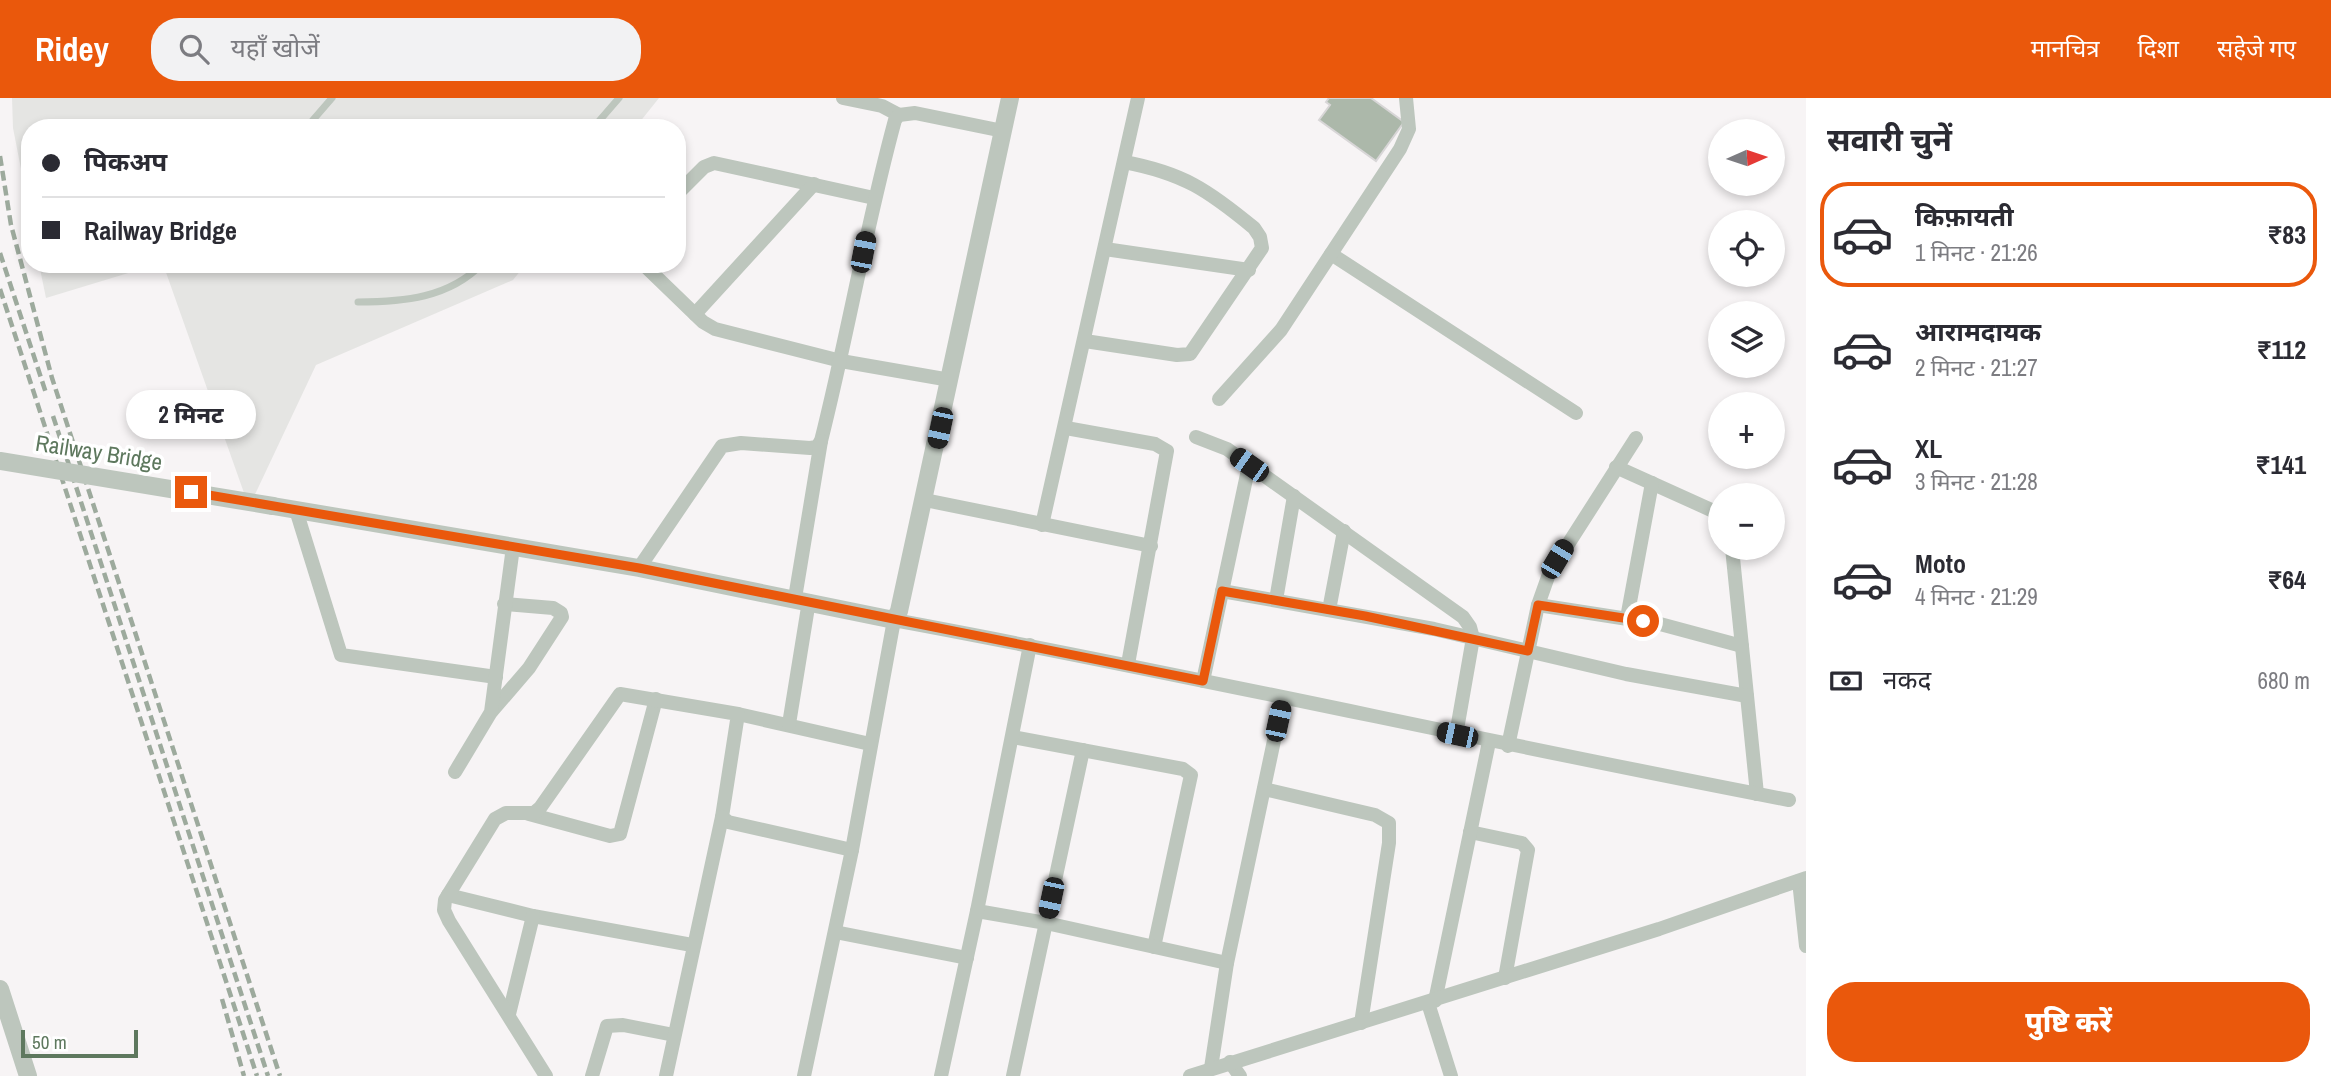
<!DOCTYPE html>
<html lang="hi">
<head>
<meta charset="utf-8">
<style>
  body { margin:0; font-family:"Archivo Narrow","Noto Sans Devanagari",sans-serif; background:#f2f2f3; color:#2b2b33; height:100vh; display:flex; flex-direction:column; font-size:26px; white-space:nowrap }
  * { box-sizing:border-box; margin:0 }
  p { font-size:23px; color:#7c7c81 }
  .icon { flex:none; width:38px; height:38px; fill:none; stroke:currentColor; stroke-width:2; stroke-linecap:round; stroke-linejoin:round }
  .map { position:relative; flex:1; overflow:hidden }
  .drawer { display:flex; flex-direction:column; background:#fff; width:525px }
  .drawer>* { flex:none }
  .hud { position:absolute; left:21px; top:21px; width:665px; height:154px; border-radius:28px; box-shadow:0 4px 10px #0003; display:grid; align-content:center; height:154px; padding:0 21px; background:#fff }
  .needle { width:46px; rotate:87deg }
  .tools { position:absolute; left:1708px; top:21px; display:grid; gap:14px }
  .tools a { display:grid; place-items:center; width:77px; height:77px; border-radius:50%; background:#fff; box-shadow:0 4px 10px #0003; font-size:35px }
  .scale { position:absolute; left:21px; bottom:18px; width:117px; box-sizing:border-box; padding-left:7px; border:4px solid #5e785e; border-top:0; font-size:19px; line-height:24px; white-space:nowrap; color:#5e785e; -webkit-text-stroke:5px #fff; paint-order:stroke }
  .end { position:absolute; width:32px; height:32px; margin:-16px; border:9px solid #ea580c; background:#fff; box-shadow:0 0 0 4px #fff }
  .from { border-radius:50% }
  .bubble { position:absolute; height:49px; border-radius:24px; background:#fff; box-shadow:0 4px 10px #0003; font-size:23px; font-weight:800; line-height:49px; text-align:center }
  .car { position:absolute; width:21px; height:42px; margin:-21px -10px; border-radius:9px; box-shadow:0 0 5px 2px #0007; background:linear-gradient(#222 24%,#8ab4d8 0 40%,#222 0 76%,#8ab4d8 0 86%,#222 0) }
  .hud b { display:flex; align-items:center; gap:24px; height:66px; font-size:26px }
  .hud b+b { border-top:2px solid #e1e1e2 }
  .hud i { width:18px; height:18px; background:#2b2b33 }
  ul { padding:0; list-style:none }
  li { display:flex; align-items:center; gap:21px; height:105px; margin:0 14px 10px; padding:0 7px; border:4px solid transparent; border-radius:28px }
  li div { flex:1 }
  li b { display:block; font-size:26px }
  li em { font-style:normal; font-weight:800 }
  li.active { border-color:#ea580c }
  li>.icon { width:63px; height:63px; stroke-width:1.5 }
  h2 { padding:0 21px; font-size:32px; line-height:84px }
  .pay { display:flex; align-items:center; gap:18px; height:77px; padding:0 21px; font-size:26px }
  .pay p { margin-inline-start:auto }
  .cta { display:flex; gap:14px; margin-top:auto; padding:14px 21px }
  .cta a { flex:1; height:80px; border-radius:28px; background:#ea580c; color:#fff; font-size:28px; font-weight:800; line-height:80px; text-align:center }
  header { display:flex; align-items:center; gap:42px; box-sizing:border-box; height:98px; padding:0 35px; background:#ea580c; color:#fff }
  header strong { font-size:33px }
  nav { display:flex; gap:38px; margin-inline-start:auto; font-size:24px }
  .search { width:490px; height:63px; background:#f2f2f3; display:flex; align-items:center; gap:18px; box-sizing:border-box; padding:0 24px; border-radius:28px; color:#7c7c81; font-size:26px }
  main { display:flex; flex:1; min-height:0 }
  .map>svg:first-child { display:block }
  .built { fill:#e5e5e3 }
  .building { fill:#acb8aa; stroke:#d8d6d7; stroke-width:2 }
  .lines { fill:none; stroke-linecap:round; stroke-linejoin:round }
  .service { stroke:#bdc6bd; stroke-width:7 }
  .minor { stroke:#bdc6bd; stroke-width:14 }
  .tertiary { stroke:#bdc6bd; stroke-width:18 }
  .rail { stroke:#9daa9d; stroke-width:4.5; stroke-dasharray:10 5; stroke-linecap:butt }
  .tertiary-bridge { stroke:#bdc6bd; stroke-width:18 }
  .route { stroke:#ea580c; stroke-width:9 }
  .labels { text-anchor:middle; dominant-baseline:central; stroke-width:7; stroke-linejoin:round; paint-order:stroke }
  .street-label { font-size:23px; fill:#5e785e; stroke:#fff }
</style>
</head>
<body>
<header>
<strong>Ridey</strong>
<div class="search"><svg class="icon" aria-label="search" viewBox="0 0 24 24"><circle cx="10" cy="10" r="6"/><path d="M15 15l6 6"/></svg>यहाँ खोजें</div>
<nav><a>मानचित्र</a><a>दिशा</a><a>सहेजे गए</a></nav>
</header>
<main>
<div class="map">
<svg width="1806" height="978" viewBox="0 0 1806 978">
  <rect width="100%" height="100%" fill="#f7f4f5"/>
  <g class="built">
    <polygon points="12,0 659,0 635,30 30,30 30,117 13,30"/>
    <polygon points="39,166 158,166 46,200"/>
    <polygon points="163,166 526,166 513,182 316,267 249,409"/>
  </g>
  <polygon class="building" points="1329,0 1371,0 1404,24 1376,63 1319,22 1330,7 1326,4"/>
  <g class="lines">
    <g class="service">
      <polyline points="306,30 332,0"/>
      <polyline points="593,30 619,0"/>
      <path d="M 358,204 C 403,204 449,200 482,166"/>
    </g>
    <g class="minor">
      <polyline points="843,0 882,8 899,17"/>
      <polyline points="677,96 704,69 714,65 874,100"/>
      <polyline points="1105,151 1249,172"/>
      <polyline points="1331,156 1576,315"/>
      <polyline points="643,166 703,224 715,231 841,263 950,282"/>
      <polyline points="695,216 814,86"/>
      <path d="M 1085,243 L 1177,257 L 1190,256 L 1262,150 L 1260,139 L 1254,130 C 1208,92 1183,75 1124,64"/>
      <polyline points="1219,301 1281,232 1400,51 1409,31 1406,0"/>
      <polyline points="1066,330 1155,346 1167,353 1128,566"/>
      <polyline points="1196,339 1227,351 1463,519 1470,529 1473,540 1456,637"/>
      <polyline points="1616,369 1720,416"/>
      <polyline points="925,402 1151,448"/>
      <polyline points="296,412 341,557 496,579"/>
      <polyline points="1042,427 1138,0"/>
      <polyline points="1732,450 1757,696"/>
      <path d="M 639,470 L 722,348 L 741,345 L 810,350 L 817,349 L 821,343 C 848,236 866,128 895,22 L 899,17 L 915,15 L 1003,33"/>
      <polyline points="1222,493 1434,531 1626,576 1747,598"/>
      <polyline points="795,500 821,343"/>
      <polyline points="1276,502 1294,398"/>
      <polyline points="1538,507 1660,526 1742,548"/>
      <polyline points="1329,512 1344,433"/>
      <polyline points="1627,520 1652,385"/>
      <polyline points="1203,583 1249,367"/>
      <polyline points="492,613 529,570 562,519 561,515 553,510 504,506"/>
      <polyline points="738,616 870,646"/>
      <polyline points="789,626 809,503"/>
      <polyline points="1013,639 1183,671 1191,677 1154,849"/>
      <polyline points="1508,648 1538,507 1549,476 1636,340"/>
      <polyline points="455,674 491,614 513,449"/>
      <polyline points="1264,691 1375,717 1389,725 1389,745 1361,925"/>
      <polyline points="529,716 610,738 620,736 656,601"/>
      <polyline points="1470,734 1522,745 1528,752 1505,880"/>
      <polyline points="1799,783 1806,848"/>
      <polyline points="448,797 533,818 692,847"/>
      <polyline points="977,813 1046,825 1227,865"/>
      <polyline points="835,834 967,860"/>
      <polyline points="1435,903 1489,644"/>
      <polyline points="1428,905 1451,978"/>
      <polyline points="509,916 533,818"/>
      <polyline points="1230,964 1240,978"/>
      <polyline points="1211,970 1227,865 1283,600"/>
      <polyline points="546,978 449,823 444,812 445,802 495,721 506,715 534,715 540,710 620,596 738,616 722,719 728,724 852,752"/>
      <polyline points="592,978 607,928 623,927 674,937"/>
      <polyline points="666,978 722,719"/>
      <path d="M 804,978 L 852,752 L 894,522 C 1193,577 1490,645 1789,702"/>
      <polyline points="941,978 977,813 1030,547"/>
      <polyline points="1013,978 1083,652"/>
      <polyline points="1190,978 1659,831 1806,780"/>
    </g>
    <g class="tertiary">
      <polyline points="273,408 639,470 894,522 899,513 1010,0"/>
      <polyline points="0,891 28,978"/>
    </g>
    <g class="rail">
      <polyline points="0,58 11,127 52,280 280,978"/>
      <polyline points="0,155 46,295"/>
      <polyline points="0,191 257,978"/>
      <polyline points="53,318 268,978"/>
      <polyline points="222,901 244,978"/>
    </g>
    <polyline class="tertiary-bridge" points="0,363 273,408"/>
  </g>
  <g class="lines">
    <polyline class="route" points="191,394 639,470 1203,583 1222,493 1365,518 1528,553 1538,507 1643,523"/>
  </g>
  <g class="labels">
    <g class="street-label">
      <text transform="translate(99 354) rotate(9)">Railway Bridge</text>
    </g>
  </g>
</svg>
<div class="tools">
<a><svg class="needle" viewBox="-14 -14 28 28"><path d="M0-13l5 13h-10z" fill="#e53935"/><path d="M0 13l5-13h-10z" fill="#7c7c81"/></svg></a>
<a><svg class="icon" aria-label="locate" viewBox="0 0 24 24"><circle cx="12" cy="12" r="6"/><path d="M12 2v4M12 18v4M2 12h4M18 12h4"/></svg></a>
<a><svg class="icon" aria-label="layers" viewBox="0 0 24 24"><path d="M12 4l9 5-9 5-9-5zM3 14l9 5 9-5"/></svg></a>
<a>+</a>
<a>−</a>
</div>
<div class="scale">50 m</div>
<i class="end from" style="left:1643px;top:523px"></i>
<i class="end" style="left:191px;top:394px"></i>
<div class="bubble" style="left:126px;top:292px;width:130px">2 मिनट</div>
<i class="car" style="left:863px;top:154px;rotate:11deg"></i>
<i class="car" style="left:940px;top:330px;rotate:192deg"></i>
<i class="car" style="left:1249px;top:367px;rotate:305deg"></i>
<i class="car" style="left:1557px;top:461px;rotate:31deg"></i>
<i class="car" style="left:1278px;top:623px;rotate:12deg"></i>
<i class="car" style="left:1457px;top:637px;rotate:282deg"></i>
<i class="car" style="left:1051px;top:800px;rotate:192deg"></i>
<div class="hud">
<b><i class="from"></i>पिकअप</b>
<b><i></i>Railway Bridge</b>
</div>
</div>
<section class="drawer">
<h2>सवारी चुनें</h2>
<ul>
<li class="active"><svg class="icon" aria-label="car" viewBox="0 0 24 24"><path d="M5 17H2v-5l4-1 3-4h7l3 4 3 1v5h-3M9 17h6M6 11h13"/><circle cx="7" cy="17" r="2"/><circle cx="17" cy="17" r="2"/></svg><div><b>किफ़ायती</b><p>1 मिनट · 21:26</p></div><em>₹83</em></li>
<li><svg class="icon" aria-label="car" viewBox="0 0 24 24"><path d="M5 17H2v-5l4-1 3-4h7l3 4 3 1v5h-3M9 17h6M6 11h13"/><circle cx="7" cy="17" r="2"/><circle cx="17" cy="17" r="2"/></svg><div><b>आरामदायक</b><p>2 मिनट · 21:27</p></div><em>₹112</em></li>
<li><svg class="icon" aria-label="car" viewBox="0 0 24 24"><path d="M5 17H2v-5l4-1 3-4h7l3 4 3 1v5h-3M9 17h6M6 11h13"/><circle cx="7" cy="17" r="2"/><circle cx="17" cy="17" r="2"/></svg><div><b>XL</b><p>3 मिनट · 21:28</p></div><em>₹141</em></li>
<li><svg class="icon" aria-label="car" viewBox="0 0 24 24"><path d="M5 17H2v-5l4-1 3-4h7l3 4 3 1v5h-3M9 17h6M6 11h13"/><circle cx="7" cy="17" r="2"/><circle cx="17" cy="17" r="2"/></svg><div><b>Moto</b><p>4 मिनट · 21:29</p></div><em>₹64</em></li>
</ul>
<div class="pay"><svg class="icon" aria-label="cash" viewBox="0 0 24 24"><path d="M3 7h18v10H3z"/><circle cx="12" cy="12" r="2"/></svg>नकद<p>680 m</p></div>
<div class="cta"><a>पुष्टि करें</a></div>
</section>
</main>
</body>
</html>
